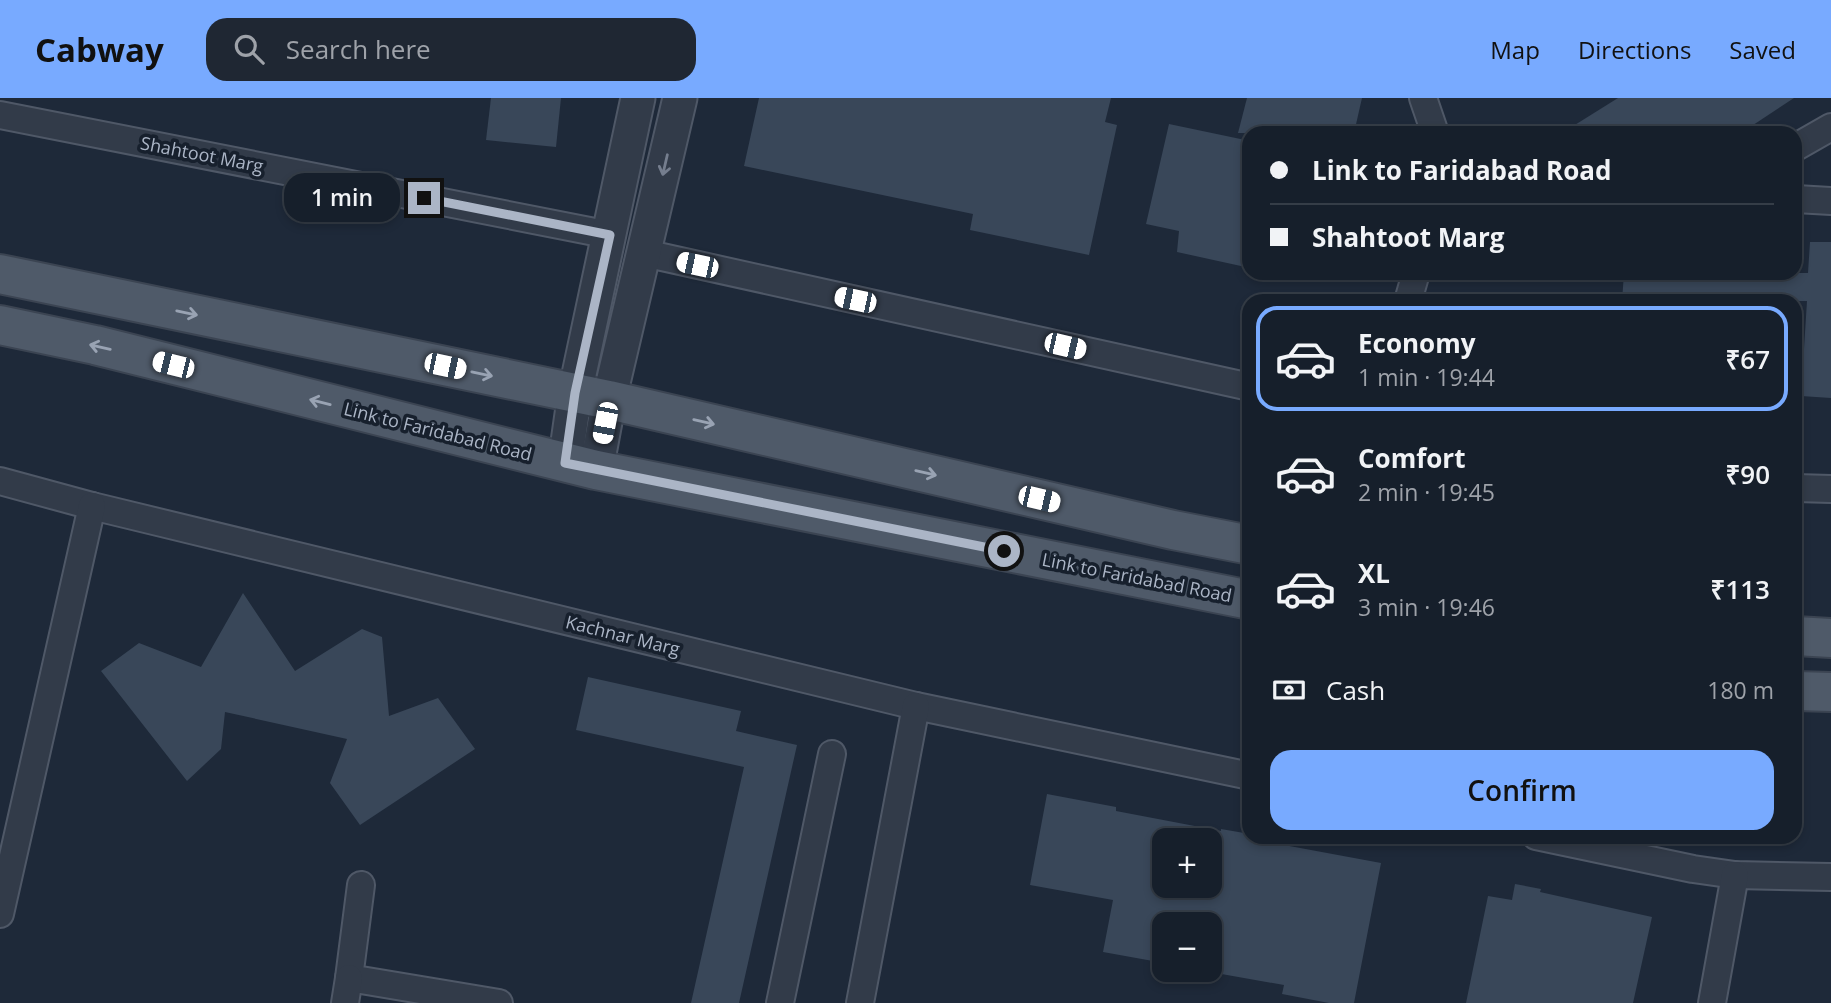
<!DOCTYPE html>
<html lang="en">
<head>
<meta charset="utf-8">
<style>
  body { margin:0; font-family:"Open Sans",sans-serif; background:#1f2733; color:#f1f3f6; height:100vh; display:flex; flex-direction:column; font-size:26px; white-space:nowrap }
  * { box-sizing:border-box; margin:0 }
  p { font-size:23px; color:#9ea2a9 }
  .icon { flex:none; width:38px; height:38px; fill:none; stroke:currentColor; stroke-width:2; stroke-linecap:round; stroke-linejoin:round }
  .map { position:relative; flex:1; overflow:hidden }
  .panel { position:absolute; left:1242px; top:196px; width:560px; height:550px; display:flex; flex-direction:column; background:#161f2b; border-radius:21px; box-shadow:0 4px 10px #0003,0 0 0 2px #353d47 }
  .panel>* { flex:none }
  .banner { position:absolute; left:1242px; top:28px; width:560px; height:154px; border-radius:21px; box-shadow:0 4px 10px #0003,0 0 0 2px #353d47; display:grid; align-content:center; height:154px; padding:0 28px; background:#161f2b }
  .controls { position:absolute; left:1152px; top:730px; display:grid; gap:14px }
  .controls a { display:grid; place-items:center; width:70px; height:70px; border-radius:14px; background:#161f2b; box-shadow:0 4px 10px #0003,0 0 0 2px #353d47; font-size:35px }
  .end { position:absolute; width:32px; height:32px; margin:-16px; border:9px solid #abb5c6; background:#111; box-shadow:0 0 0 4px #111 }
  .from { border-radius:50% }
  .bubble { position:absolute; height:49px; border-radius:21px; background:#161f2b; box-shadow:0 4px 10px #0003,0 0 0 2px #353d47; font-size:23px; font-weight:600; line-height:49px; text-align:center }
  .car { position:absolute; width:21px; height:42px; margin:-21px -10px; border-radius:9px; box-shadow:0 0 5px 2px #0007; background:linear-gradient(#fff 24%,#345 0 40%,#fff 0 76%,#345 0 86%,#fff 0) }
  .banner b { display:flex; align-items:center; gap:24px; height:66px; font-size:26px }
  .banner b+b { border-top:2px solid #353d47 }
  .banner i { width:18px; height:18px; background:#f1f3f6 }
  ul { padding:12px 0 0; list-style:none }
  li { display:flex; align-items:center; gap:21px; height:105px; margin:0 14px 10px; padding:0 14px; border:4px solid transparent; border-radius:21px }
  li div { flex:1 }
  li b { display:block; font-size:26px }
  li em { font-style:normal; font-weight:600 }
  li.on { border-color:#78aaff }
  li>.icon { width:63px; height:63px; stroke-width:1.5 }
  .pay { display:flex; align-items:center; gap:18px; height:77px; padding:0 28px; font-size:26px }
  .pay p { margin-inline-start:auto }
  .action { display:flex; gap:14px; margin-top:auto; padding:14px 28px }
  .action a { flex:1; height:80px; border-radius:21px; background:#78aaff; color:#111; font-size:28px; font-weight:600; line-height:80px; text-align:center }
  header { display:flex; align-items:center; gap:42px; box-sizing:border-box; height:98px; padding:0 35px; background:#78aaff; color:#111 }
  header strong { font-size:33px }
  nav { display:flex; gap:38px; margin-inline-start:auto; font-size:24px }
  .search { width:490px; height:63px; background:#1f2733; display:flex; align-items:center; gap:18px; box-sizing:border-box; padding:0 24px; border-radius:21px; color:#9ea2a9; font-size:26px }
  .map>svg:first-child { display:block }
  .building { fill:#394759; fill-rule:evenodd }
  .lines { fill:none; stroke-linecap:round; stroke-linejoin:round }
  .minor-casing { stroke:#4f5867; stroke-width:30 }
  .tertiary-casing { stroke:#4f5867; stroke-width:37 }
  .primary-casing { stroke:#3b4452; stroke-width:42 }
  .minor { stroke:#323b49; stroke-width:26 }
  .tertiary { stroke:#323b49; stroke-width:33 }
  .primary { stroke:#4f5a69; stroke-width:38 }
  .oneway { stroke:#757e8e }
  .oneway2 { stroke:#99a3b3 }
  .route { stroke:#abb5c6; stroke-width:9 }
  .labels { text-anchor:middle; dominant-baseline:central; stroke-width:7; stroke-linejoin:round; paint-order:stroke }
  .street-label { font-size:18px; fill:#abb5c6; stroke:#17202d }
</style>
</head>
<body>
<header>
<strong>Cabway</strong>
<div class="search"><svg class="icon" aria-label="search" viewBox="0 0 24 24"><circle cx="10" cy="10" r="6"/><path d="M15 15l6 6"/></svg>Search here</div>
<nav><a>Map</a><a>Directions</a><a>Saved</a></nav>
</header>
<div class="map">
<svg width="1831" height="905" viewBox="0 0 1831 905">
  <rect width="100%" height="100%" fill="#1e2939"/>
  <g class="building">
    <polygon points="491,0 561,0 556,49 486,42"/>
    <polygon points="759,0 1111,0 1105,24 1117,27 1089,157 970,132 973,116 744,68"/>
    <polygon points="1247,0 1362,0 1354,35 1238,35"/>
    <polygon points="1618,0 1794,0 1741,35 1562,35"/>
    <polygon points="1169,26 1250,43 1250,170 1177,154 1179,133 1146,126"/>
    <polygon points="1810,144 1831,144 1831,300 1801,298 1807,203 1622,203 1624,175 1808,175"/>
    <polygon points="243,495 295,573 362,531 382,539 389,618 438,600 475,651 360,727 330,685 347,641 225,614 221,651 187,683 101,573 139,545 201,569"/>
    <polygon points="588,579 741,613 736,633 797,647 739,905 691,905 744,669 576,632"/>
    <path d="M 1047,696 L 1116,709 L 1116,713 L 1221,733 L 1221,731 L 1250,736 L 1250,738 L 1285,743 L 1284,747 L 1381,765 L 1354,905 L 1329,905 L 1282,896 L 1284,887 L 1199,872 L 1209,872 L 1209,826 L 1164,826 L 1164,865 L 1103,854 L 1113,802 L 1030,787 ZM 1164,742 L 1209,742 L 1209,788 L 1164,788 Z"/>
    <polygon points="1515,786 1541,791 1540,794 1652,819 1633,905 1466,905 1488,798 1512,802"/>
  </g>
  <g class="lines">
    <defs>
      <g id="minor">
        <polyline points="1423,0 1435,35"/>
        <polyline points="0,17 610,137"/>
        <polyline points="1796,49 1831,29"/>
        <polyline points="1796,101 1831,103"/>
        <polyline points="644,155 1250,289"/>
        <polyline points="1408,203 1416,175"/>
        <polyline points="0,383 92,408 916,608 1250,678"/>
        <polyline points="1796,390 1831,391"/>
        <polyline points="1536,738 1693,771 1735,777 1831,779"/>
        <polyline points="361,787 349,880 499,905"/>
        <polyline points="0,816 92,408"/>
        <polyline points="345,905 349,880"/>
        <polyline points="780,905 832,656"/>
        <polyline points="860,905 916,608"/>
        <polyline points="1712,905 1735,777"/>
      </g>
      <g id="tertiary">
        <polyline points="565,365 575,295 638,0"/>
        <polyline points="596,372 609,302 680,0"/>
      </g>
      <g id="primary">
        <polyline points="0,176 609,302 1173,432 1250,447"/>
        <polyline points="0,227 95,247 596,372 1250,502"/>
        <polyline points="1796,538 1831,540"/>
        <polyline points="1796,593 1831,594"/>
      </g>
    </defs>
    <use href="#minor" class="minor-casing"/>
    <use href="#tertiary" class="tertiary-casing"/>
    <use href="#primary" class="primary-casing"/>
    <use href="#minor" class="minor"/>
    <use href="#tertiary" class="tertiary"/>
    <use href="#primary" class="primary"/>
  </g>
  <defs><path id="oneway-shaft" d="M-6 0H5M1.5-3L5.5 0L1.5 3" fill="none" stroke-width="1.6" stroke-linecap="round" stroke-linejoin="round" transform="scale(1.75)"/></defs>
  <use class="oneway" href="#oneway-shaft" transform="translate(665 67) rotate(103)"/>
  <g class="oneway2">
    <use href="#oneway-shaft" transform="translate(187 215) rotate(12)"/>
    <use href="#oneway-shaft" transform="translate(100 249) rotate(-167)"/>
    <use href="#oneway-shaft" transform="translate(482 276) rotate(12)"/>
    <use href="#oneway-shaft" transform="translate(320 304) rotate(-166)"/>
    <use href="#oneway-shaft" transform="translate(704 324) rotate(13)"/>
    <use href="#oneway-shaft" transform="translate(926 375) rotate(13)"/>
  </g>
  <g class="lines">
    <polyline class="route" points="424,100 610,137 575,295 565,365 1004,453"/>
  </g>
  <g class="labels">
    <g class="street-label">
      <text transform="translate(202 56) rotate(11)">Shahtoot Marg</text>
      <text transform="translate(438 333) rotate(14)">Link to Faridabad Road</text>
      <text transform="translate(1137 479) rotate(11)">Link to Faridabad Road</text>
      <text transform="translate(623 537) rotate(14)">Kachnar Marg</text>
    </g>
  </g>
</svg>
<div class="controls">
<a>+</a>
<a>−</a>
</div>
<i class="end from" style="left:1004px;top:453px"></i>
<i class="end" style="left:424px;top:100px"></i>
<div class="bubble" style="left:284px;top:75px;width:116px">1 min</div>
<i class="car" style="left:697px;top:167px;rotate:282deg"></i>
<i class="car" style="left:855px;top:202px;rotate:282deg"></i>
<i class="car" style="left:1065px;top:248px;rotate:103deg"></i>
<i class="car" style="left:173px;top:267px;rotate:284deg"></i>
<i class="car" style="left:445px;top:268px;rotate:102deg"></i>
<i class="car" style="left:605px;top:325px;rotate:191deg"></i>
<i class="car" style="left:1039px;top:401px;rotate:103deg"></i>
<div class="banner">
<b><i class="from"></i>Link to Faridabad Road</b>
<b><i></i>Shahtoot Marg</b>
</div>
<section class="panel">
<ul>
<li class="on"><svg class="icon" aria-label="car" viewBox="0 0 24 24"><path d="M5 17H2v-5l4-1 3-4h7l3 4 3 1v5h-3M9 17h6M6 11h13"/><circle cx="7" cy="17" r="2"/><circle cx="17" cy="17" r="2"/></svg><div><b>Economy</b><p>1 min · 19:44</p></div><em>₹67</em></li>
<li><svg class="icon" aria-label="car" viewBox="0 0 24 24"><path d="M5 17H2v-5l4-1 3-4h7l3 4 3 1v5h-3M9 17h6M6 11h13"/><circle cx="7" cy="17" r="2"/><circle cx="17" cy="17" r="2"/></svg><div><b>Comfort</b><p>2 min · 19:45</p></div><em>₹90</em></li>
<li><svg class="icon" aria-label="car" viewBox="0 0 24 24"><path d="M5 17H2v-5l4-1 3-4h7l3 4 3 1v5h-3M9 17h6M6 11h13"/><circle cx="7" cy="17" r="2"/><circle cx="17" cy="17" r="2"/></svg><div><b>XL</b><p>3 min · 19:46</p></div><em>₹113</em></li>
</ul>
<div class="pay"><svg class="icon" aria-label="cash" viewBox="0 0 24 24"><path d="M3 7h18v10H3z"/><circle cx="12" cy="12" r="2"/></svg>Cash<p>180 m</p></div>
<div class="action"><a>Confirm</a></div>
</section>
</div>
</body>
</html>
